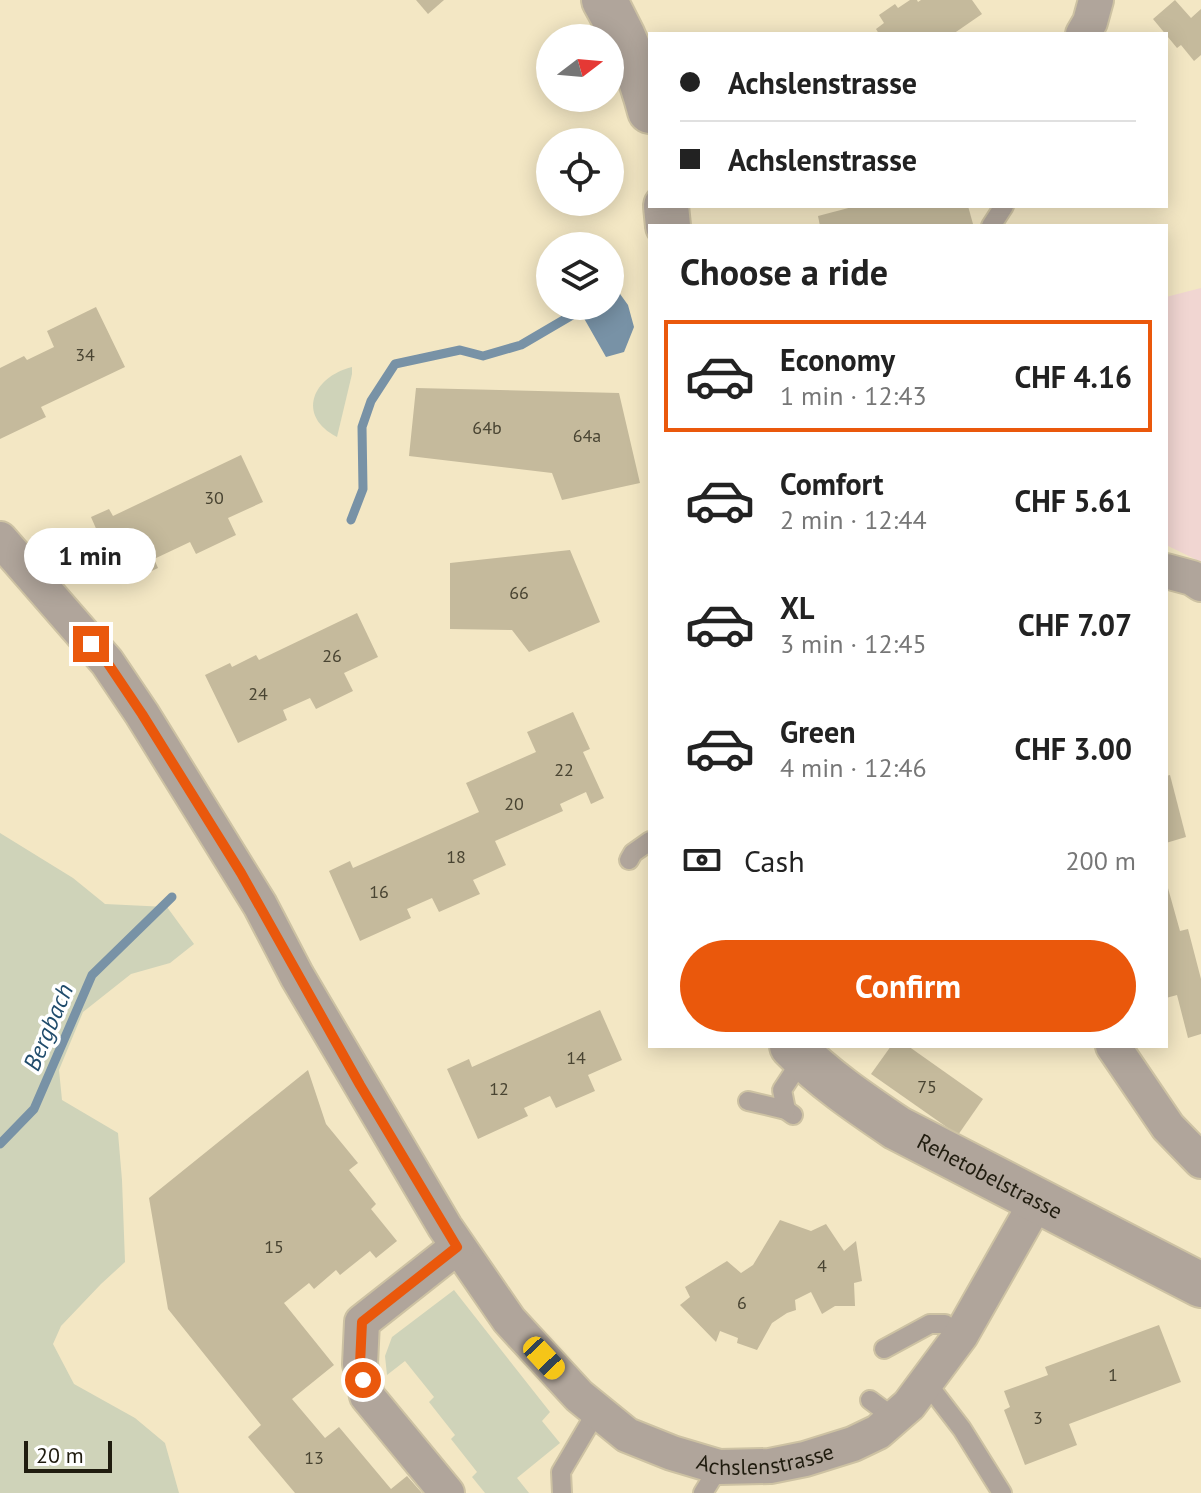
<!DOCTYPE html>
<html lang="en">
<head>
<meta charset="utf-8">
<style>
  body { margin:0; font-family:"PT Sans",sans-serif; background:#f2f2f2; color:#222; height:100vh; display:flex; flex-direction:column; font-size:30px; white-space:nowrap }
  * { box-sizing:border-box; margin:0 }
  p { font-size:26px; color:#767676 }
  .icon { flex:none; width:44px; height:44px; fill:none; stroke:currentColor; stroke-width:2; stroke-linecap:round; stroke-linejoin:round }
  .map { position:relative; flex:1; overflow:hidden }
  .sheet { position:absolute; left:648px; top:224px; width:520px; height:824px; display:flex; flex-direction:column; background:#fff; border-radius:0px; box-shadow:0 4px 20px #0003 }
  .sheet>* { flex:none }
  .hud { position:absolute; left:648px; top:32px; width:520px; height:176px; border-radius:0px; box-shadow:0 4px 20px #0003; display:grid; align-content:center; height:176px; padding:0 32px; background:#fff }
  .needle { width:52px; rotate:74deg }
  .controls { position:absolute; left:536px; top:24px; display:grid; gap:16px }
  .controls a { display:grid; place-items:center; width:88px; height:88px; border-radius:50%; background:#fff; box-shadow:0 4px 20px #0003; font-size:40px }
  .scale { position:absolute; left:24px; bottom:20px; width:88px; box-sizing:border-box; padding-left:8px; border:4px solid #201c0f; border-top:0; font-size:22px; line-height:28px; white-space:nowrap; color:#201c0f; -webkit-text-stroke:6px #fff; paint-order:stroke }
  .end { position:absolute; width:36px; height:36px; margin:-18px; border:10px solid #ea580c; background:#fff; box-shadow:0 0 0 4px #fff }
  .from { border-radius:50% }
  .bubble { position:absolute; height:56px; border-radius:28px; background:#fff; box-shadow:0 4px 20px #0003; font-size:26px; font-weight:700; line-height:56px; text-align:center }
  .car { position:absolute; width:24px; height:48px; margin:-24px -12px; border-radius:10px; box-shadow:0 0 6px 2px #0007; background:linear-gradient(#f5c518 24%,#345 0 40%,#f5c518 0 76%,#345 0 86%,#f5c518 0) }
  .hud b { display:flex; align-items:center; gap:28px; height:76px; font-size:30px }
  .hud b+b { border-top:2px solid #e0e0e0 }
  .hud i { width:20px; height:20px; background:#222 }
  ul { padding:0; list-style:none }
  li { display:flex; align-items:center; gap:24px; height:112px; margin:0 16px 12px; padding:0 16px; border:4px solid transparent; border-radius:0px }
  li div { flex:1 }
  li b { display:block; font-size:30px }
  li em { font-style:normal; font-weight:700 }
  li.current { border-color:#ea580c }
  li>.icon { width:72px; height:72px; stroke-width:1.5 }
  h2 { padding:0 32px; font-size:36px; line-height:96px }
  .pay { display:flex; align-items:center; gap:20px; height:88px; padding:0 32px; font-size:30px }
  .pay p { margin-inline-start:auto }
  .action { display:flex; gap:16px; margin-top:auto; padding:16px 32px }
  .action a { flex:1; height:92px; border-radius:48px; background:#ea580c; color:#fff; font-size:32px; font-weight:700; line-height:92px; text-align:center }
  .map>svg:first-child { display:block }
  .education { fill:#f1d6d2 }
  .green { fill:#cfd3b9 }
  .water { fill:#7892a6 }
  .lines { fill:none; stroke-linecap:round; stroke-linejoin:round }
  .stream { stroke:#7892a6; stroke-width:9 }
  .building { fill:#c5ba9c }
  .service-casing { stroke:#cdc2a3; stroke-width:22 }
  .minor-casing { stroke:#cdc2a3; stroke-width:38 }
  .tertiary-casing { stroke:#cdc2a3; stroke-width:48 }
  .service { stroke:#b0a59b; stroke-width:18 }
  .minor { stroke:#b0a59b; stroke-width:34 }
  .tertiary { stroke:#b0a59b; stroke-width:44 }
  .route { stroke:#ea580c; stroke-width:10 }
  .labels { text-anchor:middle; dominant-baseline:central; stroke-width:7; stroke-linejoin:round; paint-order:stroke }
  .number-label { font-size:18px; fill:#494432 }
  .street-label { font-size:22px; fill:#201c0f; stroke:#fff }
  .water-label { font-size:24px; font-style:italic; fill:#204c6c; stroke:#fff }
</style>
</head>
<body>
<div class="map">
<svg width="1201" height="1493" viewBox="0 0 1201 1493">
  <rect width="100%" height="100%" fill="#f3e7c4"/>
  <polygon class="education" points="1201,288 1201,562 1166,545 1166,297"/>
  <g class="green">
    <path d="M 352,367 L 352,374 L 337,437 C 296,416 312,377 352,367 Z"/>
    <polygon points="0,833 73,878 105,904 167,907 194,944 170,963 131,974 83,1012 59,1070 62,1100 118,1133 122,1180 125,1262 101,1284 61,1326 53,1344 74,1384 135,1418 165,1443 179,1493 0,1493"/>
    <polygon points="454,1290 550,1412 542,1421 560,1443 517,1478 529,1493 485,1493 472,1477 477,1472 451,1439 455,1435 429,1402 434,1397 405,1361 387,1375 385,1356 392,1337"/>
  </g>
  <polygon class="water" points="610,287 615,287 628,305 634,327 624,352 606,357 577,306 610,306"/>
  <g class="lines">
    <g class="stream">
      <polyline points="351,520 363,489 362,427 371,401 395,364 460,350 483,356 521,345 579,311"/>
      <polyline points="0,1144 34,1109 92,975 172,897"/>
    </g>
  </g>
  <g class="building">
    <polygon points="416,0 444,0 428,14"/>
    <polygon points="910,0 917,0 918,2 921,0 972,0 982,14 953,34 879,34 876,29 884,23 879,15 895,4 898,8"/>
    <polygon points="1175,0 1191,18 1201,9 1201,55 1194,61 1181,45 1177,48 1153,19"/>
    <polygon points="856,206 968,206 973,224 966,226 820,226 818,216"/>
    <polygon points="96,307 125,367 41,407 46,417 0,439 0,368 24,356 27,360 54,347 47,331"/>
    <polygon points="416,388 619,393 640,483 562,500 552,473 409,456"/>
    <polygon points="241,455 263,502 228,518 236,535 196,554 190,542 154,559 158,568 130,581 127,574 111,581 93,544 101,540 91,517 109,509 113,516"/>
    <polygon points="570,550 600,622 529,652 512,630 450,629 450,563"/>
    <polygon points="357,613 378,657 344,673 353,691 316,709 310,698 283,710 287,720 238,743 205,675 230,663 232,667 256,655 259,660"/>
    <polygon points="573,712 590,749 583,752 604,798 591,804 586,792 560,804 563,811 495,841 506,865 473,880 480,894 439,912 432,898 407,909 411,918 360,941 329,871 350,861 353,868 479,812 466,783 536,752 527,732"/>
    <polygon points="1170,775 1186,837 1166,843 1166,776"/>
    <polygon points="1166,881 1180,931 1188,929 1201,979 1201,1034 1188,1038 1177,995 1166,998"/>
    <polygon points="600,1010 622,1060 588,1075 595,1091 556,1108 550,1096 524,1108 528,1116 478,1139 447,1069 469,1059 472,1067"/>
    <polygon points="891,1046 908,1046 983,1099 958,1135 871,1074"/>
    <polygon points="308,1070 326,1124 358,1163 349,1170 376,1204 371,1209 397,1241 376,1258 370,1251 340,1275 336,1270 314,1289 309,1283 284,1303 334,1365 292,1399 325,1438 339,1427 391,1489 407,1476 422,1493 295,1493 248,1437 261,1425 168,1309 149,1198"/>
    <polygon points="780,1220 811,1231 826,1224 844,1251 856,1241 862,1281 854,1283 855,1306 835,1306 822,1314 811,1292 795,1300 796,1310 787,1313 772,1323 757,1350 737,1343 738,1338 720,1331 716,1342 680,1305 690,1297 685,1287 727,1261 741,1273 753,1265"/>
    <polygon points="1159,1325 1181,1382 1069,1424 1077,1445 1025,1465 1004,1410 1010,1407 1004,1391 1048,1375 1045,1367"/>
  </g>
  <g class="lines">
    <defs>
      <g id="service">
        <polyline points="991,226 1004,206"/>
        <polyline points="629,860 633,853 650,841"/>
        <polyline points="748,1101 786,1110 793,1115"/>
        <polyline points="786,1110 782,1090 803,1058"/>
        <polyline points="884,1349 930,1324 945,1324"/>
        <polyline points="926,1382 962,1429 1002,1493"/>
        <polyline points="870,1400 894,1418"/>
        <polyline points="562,1493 561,1472 597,1411"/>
        <polyline points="703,1493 719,1467"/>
      </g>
      <g id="minor">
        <polyline points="1083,34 1090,22 1096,0"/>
        <path id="s1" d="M 0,539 L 107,662 L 142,714 L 260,905 L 297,976 L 445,1227 L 509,1320 L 579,1396 L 627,1435 L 672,1453 L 719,1467 L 770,1466 L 805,1459 L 853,1444 L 878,1432 L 909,1405 L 961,1335 L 1037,1201"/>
        <polyline points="1166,571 1192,578 1201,584"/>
        <polyline points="1113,1046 1168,1127 1201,1161"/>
        <polyline points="447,1493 367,1396 360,1364 362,1322 457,1247"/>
      </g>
      <g id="tertiary">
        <path d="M 604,0 C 624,35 640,72 650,111"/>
        <polyline points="666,206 668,226"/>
        <path id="s2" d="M 792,1046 C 823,1078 860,1103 897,1128 L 1201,1285"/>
      </g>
    </defs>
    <use href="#service" class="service-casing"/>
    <use href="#minor" class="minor-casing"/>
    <use href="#tertiary" class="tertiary-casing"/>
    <use href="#service" class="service"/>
    <use href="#minor" class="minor"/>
    <use href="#tertiary" class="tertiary"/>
  </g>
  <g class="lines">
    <polyline class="route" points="91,644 107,662 142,714 241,873 360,1085 457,1247 362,1322 360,1364 363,1380"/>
  </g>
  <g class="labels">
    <g class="number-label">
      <text x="85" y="354">34</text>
      <text x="487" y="427">64b</text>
      <text x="587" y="435">64a</text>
      <text x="214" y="497">30</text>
      <text x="519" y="592">66</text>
      <text x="332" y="655">26</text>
      <text x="258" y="693">24</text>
      <text x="564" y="769">22</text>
      <text x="514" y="803">20</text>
      <text x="456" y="856">18</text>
      <text x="379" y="891">16</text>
      <text x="576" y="1057">14</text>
      <text x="927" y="1086">75</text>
      <text x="499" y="1088">12</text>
      <text x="274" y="1246">15</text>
      <text x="822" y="1265">4</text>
      <text x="742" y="1302">6</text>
      <text x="1113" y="1374">1</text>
      <text x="1038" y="1417">3</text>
      <text x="314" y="1457">13</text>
    </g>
    <g class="street-label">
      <text stroke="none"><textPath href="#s2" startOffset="238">Rehetobelstrasse</textPath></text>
      <text stroke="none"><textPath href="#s1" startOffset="1244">Achslenstrasse</textPath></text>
    </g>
    <g class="water-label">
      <text transform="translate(48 1027) rotate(-67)">Bergbach</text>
    </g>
  </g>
</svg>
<div class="controls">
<a><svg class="needle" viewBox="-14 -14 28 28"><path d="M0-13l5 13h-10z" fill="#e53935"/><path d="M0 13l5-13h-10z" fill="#767676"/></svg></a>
<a><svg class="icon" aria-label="locate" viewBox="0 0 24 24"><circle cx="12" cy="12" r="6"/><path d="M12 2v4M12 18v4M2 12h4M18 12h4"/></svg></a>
<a><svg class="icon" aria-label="layers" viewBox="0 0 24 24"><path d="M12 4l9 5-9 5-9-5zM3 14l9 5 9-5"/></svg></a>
</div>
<div class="scale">20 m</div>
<i class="end from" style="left:363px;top:1380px"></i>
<i class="end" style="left:91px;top:644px"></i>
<div class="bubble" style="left:24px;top:528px;width:132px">1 min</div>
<i class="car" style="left:544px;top:1358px;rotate:137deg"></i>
<div class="hud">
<b><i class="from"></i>Achslenstrasse</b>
<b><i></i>Achslenstrasse</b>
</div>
<section class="sheet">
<h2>Choose a ride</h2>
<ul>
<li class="current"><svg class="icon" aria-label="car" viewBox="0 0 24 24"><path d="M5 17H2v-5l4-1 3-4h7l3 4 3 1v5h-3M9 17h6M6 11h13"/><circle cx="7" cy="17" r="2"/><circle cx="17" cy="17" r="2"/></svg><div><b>Economy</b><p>1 min · 12:43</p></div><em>CHF 4.16</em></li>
<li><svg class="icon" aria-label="car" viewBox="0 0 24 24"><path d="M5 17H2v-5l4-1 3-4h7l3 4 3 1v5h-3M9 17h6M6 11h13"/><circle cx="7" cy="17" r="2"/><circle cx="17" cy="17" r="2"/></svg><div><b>Comfort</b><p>2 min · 12:44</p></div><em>CHF 5.61</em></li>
<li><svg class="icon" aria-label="car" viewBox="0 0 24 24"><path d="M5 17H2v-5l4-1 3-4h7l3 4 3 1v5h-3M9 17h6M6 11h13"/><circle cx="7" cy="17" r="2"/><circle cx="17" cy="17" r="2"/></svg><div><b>XL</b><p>3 min · 12:45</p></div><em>CHF 7.07</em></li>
<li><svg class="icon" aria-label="car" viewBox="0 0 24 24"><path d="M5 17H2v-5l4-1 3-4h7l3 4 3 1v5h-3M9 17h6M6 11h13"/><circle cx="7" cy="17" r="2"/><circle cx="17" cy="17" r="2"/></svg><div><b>Green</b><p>4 min · 12:46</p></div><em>CHF 3.00</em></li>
</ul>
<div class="pay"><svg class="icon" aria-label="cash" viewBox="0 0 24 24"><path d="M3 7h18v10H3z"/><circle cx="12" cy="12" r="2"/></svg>Cash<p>200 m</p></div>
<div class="action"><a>Confirm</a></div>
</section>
</div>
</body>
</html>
